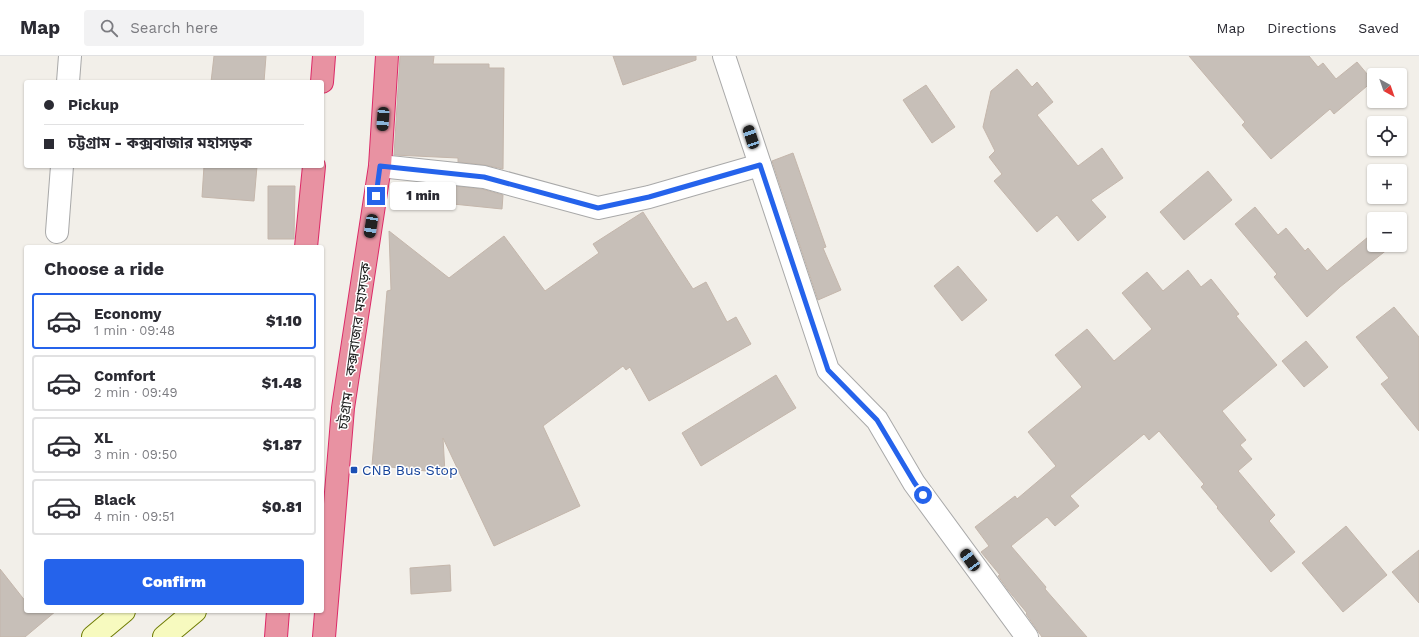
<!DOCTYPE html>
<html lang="en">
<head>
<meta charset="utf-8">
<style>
  body { margin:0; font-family:"Work Sans","Noto Sans Bengali",sans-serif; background:#f2f2f3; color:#2b2b33; height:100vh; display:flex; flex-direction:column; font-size:15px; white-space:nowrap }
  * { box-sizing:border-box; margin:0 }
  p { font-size:13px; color:#7c7c81 }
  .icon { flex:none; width:22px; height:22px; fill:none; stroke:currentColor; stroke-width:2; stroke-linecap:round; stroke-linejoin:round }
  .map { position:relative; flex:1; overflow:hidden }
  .side { position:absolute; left:24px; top:189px; width:300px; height:368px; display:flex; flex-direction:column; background:#fff; border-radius:4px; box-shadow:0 1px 3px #0004 }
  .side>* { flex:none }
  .hud { position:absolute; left:24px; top:24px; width:300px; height:88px; border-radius:4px; box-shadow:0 1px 3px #0004; display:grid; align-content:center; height:88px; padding:0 20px; background:#fff }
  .needle { width:26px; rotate:140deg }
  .tools { position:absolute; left:1367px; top:12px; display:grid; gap:8px }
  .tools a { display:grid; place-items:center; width:40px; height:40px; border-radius:4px; background:#fff; box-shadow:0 1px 3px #0004; font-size:20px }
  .end { position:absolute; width:18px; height:18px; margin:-9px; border:5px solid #2563eb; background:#fff; box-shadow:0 0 0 2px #fff }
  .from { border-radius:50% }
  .bubble { position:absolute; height:28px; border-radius:4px; background:#fff; box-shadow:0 1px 3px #0004; font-size:13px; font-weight:800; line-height:28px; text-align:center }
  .car { position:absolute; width:12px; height:24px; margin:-12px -6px; border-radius:5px; box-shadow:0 0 3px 1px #0007; background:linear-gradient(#222 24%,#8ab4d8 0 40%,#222 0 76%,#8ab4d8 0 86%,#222 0) }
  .hud b { display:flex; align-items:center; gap:14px; height:38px; font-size:15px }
  .hud b+b { border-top:1px solid #e1e1e2 }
  .hud i { width:10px; height:10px; background:#2b2b33 }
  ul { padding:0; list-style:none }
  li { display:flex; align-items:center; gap:12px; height:56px; margin:0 8px 6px; padding:0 12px; border:2px solid #e1e1e2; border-radius:4px }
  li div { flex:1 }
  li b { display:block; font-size:15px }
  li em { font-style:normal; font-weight:800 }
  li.active { border-color:#2563eb }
  li>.icon { width:36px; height:36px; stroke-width:1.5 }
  h2 { padding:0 20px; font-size:18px; line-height:48px }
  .cta { display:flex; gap:8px; margin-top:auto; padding:8px 20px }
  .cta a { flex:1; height:46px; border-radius:4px; background:#2563eb; color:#fff; font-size:16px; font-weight:800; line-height:46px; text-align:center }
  header { display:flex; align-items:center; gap:24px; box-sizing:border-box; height:56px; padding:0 20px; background:#fff; border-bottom:1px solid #e1e1e2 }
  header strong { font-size:19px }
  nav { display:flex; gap:22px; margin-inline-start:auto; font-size:14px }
  .search { width:280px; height:36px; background:#f2f2f3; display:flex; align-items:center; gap:10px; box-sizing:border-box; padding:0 14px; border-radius:4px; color:#7c7c81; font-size:15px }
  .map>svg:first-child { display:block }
  .building { fill:#c7bfb8; stroke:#c4b6ab }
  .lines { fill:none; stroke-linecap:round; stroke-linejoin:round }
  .street-casing { stroke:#a9a9a9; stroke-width:24 }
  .secondary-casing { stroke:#707d05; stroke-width:24 }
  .highway-casing { stroke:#dc2a67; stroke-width:24 }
  .street { stroke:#fff; stroke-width:22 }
  .secondary { stroke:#f7fabf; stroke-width:22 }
  .highway { stroke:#e892a2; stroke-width:22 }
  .route { stroke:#2563eb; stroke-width:5 }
  .transit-dot { fill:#1a4fb4; stroke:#fff; stroke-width:1.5 }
  .labels { text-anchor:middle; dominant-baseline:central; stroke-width:3; stroke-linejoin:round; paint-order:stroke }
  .street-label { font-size:14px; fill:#222; stroke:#fff }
  .transit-label { font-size:14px; fill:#164399; stroke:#fff; text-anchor:start }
</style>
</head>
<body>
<header>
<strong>Map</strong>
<div class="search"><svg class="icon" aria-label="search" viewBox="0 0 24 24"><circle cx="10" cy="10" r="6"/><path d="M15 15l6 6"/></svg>Search here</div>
<nav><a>Map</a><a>Directions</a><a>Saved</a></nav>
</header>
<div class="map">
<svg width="1419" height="581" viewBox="0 0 1419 581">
  <rect width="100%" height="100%" fill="#f2efe9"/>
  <g class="building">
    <polygon points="214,0 266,0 264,26 211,26"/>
    <polygon points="400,0 434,0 433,8 489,8 489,12 504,12 503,113 485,109 458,106 458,102 394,99"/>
    <polygon points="613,0 696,0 696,4 623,29"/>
    <polygon points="1189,0 1309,0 1318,11 1323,7 1336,23 1357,6 1373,25 1334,58 1330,53 1271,103 1242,69 1245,66"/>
    <polygon points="1017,13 1032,31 1037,26 1053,46 1037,59 1078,110 1102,92 1123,122 1091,144 1106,161 1078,185 1057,159 1037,176 994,125 1002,118 989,101 995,95 983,71 991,35"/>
    <polygon points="926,29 955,71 932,87 903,44"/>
    <polygon points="793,97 826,191 823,192 841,234 818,244 772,105"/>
    <polygon points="204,110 257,110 254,145 202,141"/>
    <polygon points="1208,115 1232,144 1184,184 1160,156"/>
    <polygon points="268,130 295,130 294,183 268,183"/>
    <polygon points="455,130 482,133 503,139 502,153 453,148"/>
    <polygon points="1255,151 1278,179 1286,172 1305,195 1308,192 1327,215 1374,176 1374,189 1393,189 1340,231 1307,261 1274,221 1277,218 1235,168"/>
    <polygon points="643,156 693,233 706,226 727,266 736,261 751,288 649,345 630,311 626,314 623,310 543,370 580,450 494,490 443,382 445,417 372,409 387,235 391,234 389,175 449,222 504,180 545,235 599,197 593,188"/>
    <polygon points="958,210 987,244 962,265 934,230"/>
    <polygon points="1188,214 1201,231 1211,223 1239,258 1236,260 1277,309 1222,355 1246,384 1240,389 1252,403 1238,415 1275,459 1269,465 1295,496 1271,516 1217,452 1218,451 1201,431 1204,428 1159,375 1149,384 1144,378 1070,440 1079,450 1055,470 1047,461 1011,490 1046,531 1045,533 1087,581 1042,581 1026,558 1027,557 1008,534 998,520 1000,519 981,496 989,490 975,471 1015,440 1017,443 1056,410 1028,376 1082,331 1055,299 1087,273 1114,305 1152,273 1122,237 1147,216 1163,235"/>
    <polygon points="1394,251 1419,281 1419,375 1381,328 1389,322 1356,281"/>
    <polygon points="1306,285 1328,311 1304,331 1282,305"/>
    <polygon points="776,319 796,352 701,410 682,377"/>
    <polygon points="1346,470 1387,519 1343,556 1302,507"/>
    <polygon points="1419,494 1419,547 1392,516"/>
    <polygon points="450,509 451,535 411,538 410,512"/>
    <polygon points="0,513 26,546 26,555 56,555 25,581 0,581"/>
  </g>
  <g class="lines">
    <defs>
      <g id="street">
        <polyline points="724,0 828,314 877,364 914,427 1027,581"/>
        <polyline points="68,26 70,0"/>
        <polyline points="380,110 484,121 598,152 649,141 760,109"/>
        <polyline points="57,176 62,110"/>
      </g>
      <g id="secondary">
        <polyline points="93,581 124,555"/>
        <polyline points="164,581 195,555"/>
      </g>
      <g id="highway">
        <polyline points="322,26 324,0"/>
        <polyline points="306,191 314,110"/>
        <polyline points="276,581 278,555"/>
        <polyline points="324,581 343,352 380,110 387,0"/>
      </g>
    </defs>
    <use href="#street" class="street-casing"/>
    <use href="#secondary" class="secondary-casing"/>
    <use href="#highway" class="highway-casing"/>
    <use href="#street" class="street"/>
    <use href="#secondary" class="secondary"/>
    <use href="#highway" class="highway"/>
  </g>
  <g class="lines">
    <polyline class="route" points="376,140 380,110 484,121 598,152 649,141 760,109 828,314 877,364 914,426 923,439"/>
  </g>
  <rect class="transit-dot" x="350" y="410" width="8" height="8" rx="2"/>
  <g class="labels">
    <g class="street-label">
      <text transform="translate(354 290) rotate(-82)">চট্টগ্রাম - কক্সবাজার মহাসড়ক</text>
    </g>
    <g class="transit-label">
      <text x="362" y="414">CNB Bus Stop</text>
    </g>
  </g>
</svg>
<div class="tools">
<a><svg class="needle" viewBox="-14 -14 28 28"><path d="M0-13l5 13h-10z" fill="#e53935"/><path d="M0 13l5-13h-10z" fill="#7c7c81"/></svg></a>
<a><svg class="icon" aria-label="locate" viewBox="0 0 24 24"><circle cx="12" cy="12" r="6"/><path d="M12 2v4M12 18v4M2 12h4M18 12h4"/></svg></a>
<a>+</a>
<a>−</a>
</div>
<i class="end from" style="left:923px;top:439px"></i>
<i class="end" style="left:376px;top:140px"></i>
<div class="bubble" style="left:390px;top:126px;width:66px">1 min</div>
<i class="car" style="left:383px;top:63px;rotate:184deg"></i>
<i class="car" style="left:751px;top:81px;rotate:342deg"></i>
<i class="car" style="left:371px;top:170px;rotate:189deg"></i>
<i class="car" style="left:970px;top:504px;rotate:324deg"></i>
<div class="hud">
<b><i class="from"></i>Pickup</b>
<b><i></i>চট্টগ্রাম - কক্সবাজার মহাসড়ক</b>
</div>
<section class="side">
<h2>Choose a ride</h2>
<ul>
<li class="active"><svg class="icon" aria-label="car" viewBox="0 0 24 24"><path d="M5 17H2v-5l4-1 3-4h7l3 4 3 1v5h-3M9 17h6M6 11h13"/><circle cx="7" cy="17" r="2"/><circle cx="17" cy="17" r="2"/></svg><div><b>Economy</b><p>1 min · 09:48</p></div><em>$1.10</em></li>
<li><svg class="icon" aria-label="car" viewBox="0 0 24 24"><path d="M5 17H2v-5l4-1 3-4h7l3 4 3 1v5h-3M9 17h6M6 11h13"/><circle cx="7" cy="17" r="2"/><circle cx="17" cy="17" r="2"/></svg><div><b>Comfort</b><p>2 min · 09:49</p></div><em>$1.48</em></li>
<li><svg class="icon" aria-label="car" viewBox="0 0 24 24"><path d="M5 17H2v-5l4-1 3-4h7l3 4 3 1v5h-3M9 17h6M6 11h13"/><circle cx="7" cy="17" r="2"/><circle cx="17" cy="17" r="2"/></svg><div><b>XL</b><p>3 min · 09:50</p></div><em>$1.87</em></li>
<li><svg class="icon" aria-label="car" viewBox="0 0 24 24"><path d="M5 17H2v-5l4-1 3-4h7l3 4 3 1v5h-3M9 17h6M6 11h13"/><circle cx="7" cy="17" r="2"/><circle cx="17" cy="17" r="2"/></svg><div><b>Black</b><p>4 min · 09:51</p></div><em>$0.81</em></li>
</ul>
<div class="cta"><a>Confirm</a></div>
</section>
</div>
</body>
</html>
